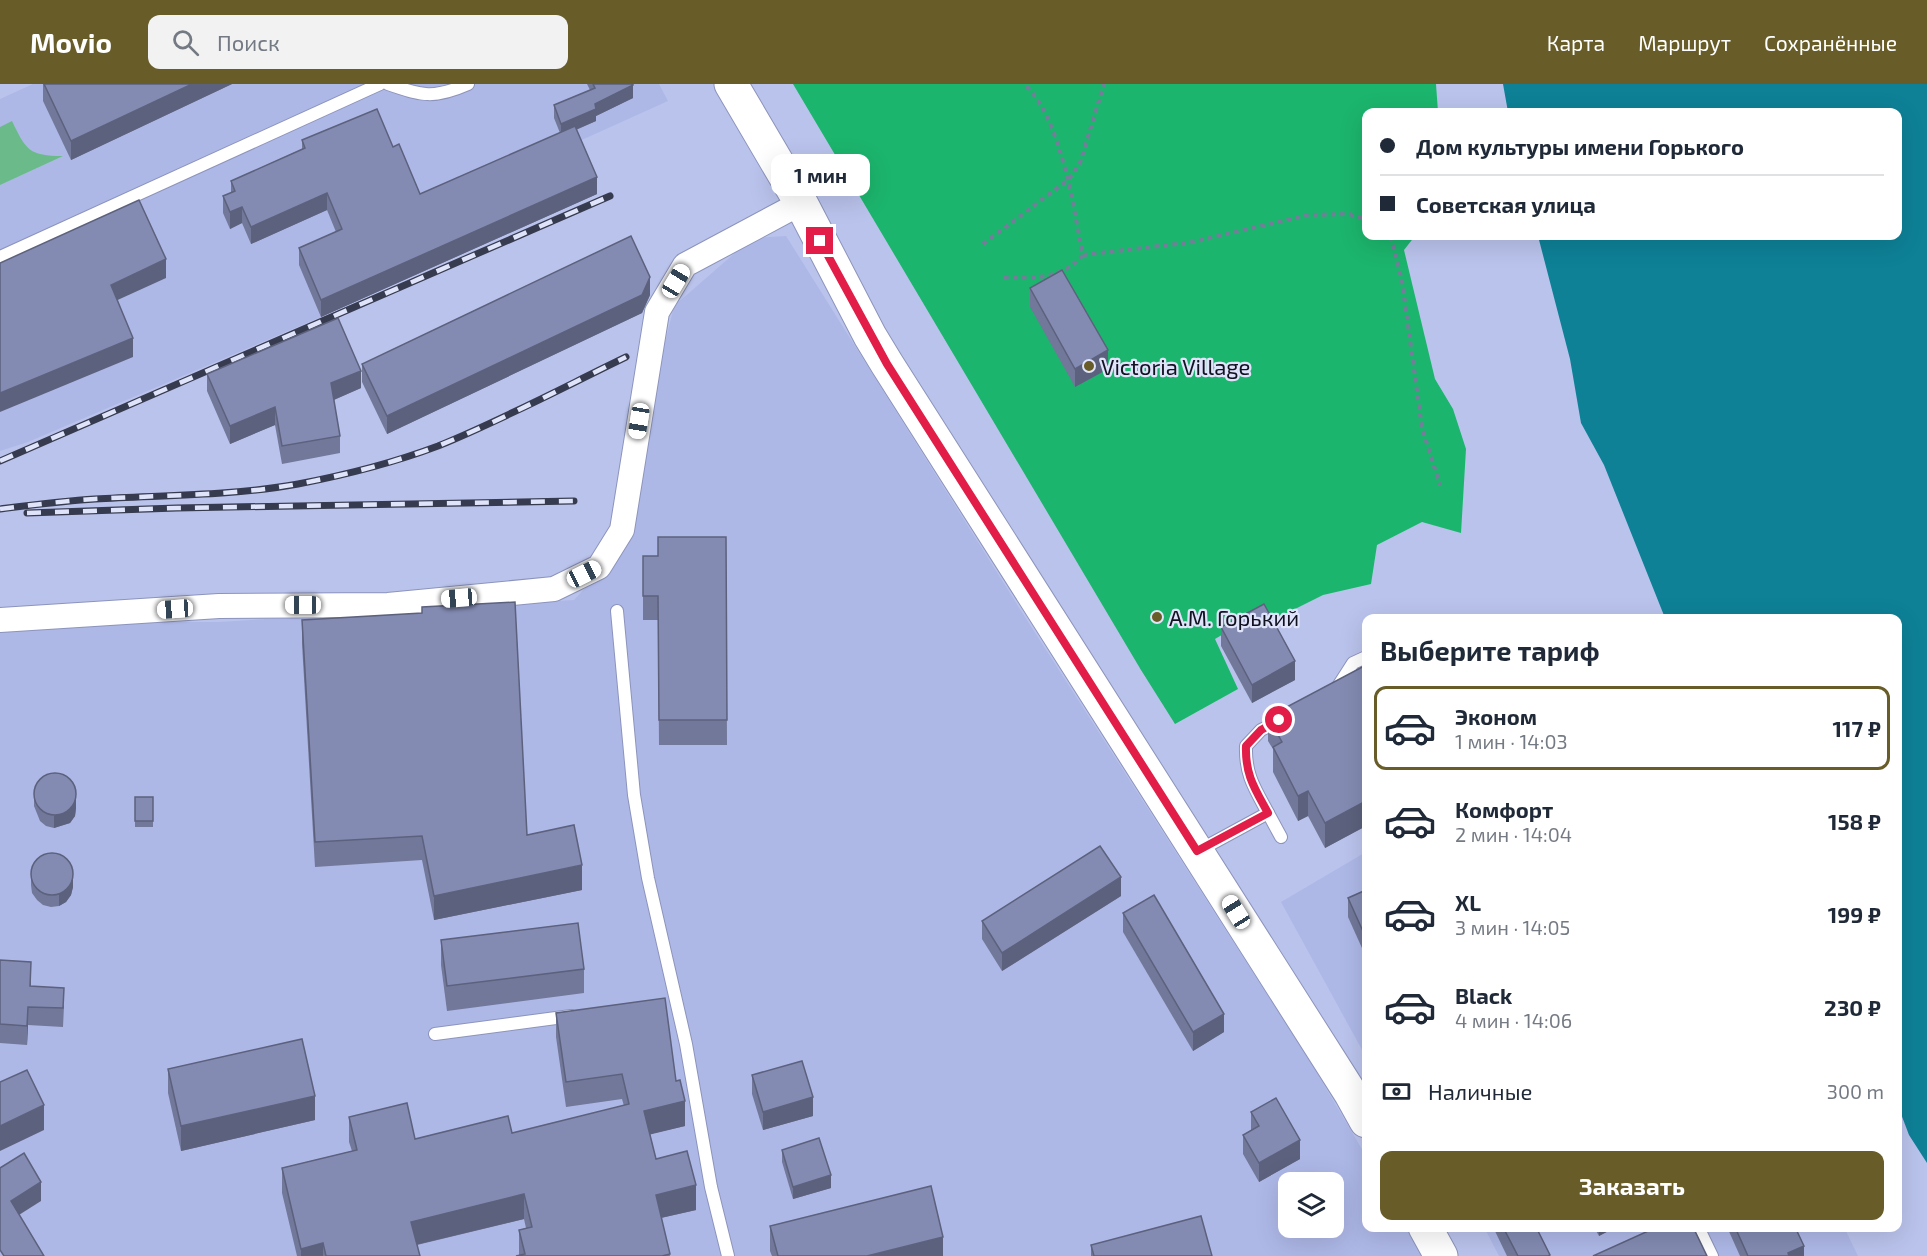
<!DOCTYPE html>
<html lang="ru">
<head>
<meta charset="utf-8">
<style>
  body { margin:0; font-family:"Exo 2",sans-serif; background:#f2f2f3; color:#1f2937; height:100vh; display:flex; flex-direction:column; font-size:22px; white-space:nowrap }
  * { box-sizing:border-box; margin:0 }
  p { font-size:20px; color:#747a83 }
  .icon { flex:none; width:33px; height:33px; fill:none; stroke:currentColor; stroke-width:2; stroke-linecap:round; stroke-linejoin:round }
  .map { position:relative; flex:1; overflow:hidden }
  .drawer { position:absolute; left:1362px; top:530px; width:540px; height:618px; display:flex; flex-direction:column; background:#fff; border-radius:12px; box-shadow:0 6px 24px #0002 }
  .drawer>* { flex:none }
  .banner { position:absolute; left:1362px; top:24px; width:540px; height:132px; border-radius:12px; box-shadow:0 6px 24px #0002; display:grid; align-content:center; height:132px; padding:0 18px; background:#fff }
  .buttons { position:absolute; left:1278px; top:1088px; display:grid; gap:12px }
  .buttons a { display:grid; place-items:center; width:66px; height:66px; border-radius:12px; background:#fff; box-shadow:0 6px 24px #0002; font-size:30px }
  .end { position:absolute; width:27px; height:27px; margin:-14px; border:8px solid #e11d48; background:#fff; box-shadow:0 0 0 3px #fff }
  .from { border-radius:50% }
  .bubble { position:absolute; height:42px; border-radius:12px; background:#fff; box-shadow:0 6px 24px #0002; font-size:20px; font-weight:700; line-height:42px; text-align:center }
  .car { position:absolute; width:18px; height:36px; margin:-18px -9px; border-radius:8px; box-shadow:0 0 4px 2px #0007; background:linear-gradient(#fff 24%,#345 0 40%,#fff 0 76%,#345 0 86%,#fff 0) }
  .banner b { display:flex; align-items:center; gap:21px; height:57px; font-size:22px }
  .banner b+b { border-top:2px solid #e0e1e3 }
  .banner i { width:15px; height:15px; background:#1f2937 }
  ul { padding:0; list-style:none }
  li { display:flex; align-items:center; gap:18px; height:84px; margin:0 12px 9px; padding:0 6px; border:3px solid transparent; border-radius:12px }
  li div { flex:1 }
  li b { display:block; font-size:22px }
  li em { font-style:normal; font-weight:700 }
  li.current { border-color:#685c28 }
  li>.icon { width:54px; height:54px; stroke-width:1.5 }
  h2 { padding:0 18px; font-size:27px; line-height:72px }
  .pay { display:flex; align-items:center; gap:15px; height:66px; padding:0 18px; font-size:22px }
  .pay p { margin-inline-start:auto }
  .cta { display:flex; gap:12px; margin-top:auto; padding:12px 18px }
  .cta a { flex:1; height:69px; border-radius:12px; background:#685c28; color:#fff; font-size:24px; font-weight:700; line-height:69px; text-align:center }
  header { display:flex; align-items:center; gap:36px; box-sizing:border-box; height:84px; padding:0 30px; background:#685c28; color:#fff }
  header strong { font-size:28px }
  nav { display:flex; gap:33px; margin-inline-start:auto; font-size:21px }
  .search { width:420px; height:54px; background:#f2f2f3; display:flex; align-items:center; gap:15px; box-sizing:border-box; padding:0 21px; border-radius:12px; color:#747a83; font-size:22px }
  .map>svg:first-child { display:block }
  .built { fill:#aeb8e7; fill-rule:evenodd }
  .green { fill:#6bbb8a }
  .forest { fill:#1cb56d }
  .water { fill:#0e8197 }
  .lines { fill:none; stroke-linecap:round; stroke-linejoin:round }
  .service-casing { stroke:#8c94bc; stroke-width:14 }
  .minor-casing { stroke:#8c94bc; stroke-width:26 }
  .secondary-casing { stroke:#8c94bc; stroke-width:35 }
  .path { stroke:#767d9b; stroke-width:4; stroke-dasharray:4.5 4.5; stroke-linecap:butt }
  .service { stroke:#fff; stroke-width:12 }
  .minor { stroke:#fff; stroke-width:24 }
  .secondary { stroke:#fff; stroke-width:33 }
  .rail-casing { stroke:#373b4f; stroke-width:7 }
  .rail { stroke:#e0e4fa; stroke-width:4.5; stroke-dasharray:14; stroke-linecap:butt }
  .wall { fill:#717899 }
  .shaded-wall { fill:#5c617d }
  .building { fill:#838bb2; stroke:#5c617d; stroke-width:1.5 }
  .route { stroke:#e11d48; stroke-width:8 }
  .poi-dot { fill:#685c28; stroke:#e0e4fa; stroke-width:2 }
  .labels { text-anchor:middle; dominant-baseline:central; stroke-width:4.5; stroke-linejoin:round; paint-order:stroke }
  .poi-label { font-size:22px; fill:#101220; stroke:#e0e4fa; text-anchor:start }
</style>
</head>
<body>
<header>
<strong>Movio</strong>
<div class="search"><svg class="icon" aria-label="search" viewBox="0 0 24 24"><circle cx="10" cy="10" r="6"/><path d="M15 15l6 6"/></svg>Поиск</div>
<nav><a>Карта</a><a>Маршрут</a><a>Сохранённые</a></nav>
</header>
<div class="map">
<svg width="1927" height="1172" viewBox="0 0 1927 1172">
  <rect width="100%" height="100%" fill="#bac3ec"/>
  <g class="built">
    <polygon points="33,0 659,0 668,17 575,59 597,110 321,233 28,358 0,367 0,15"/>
    <path d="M 786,152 L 1025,533 L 1311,979 L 1366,1072 L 1366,1143 L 1408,1143 L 1425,1172 L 0,1172 L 0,547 L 93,538 L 219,538 L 574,516 L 623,464 L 660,279 L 674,222 L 752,154 ZM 1288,1098 L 1334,1098 L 1334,1143 L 1288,1143 Z"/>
    <polygon points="1366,768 1366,973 1281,818"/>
    <polygon points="1484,1143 1844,1143 1858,1172 1499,1172"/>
  </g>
  <path class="green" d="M 12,37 C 26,66 29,72 63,72 L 0,101 L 0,43 Z"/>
  <polygon class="forest" points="793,0 1436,0 1438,28 1366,28 1366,152 1415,152 1404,166 1435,295 1453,325 1466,365 1461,449 1422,438 1377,461 1371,500 1323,511 1275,535 1242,539 1215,555 1238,605 1175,640 1141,586"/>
  <polygon class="water" points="1503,0 1927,0 1927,1079 1909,1051 1898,1022 1898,534 1665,534 1604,381 1581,339 1570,275 1538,152 1898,152 1898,28 1508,28"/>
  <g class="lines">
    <defs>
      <g id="service">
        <path d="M 388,0 C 422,12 434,15 468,0"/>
        <polyline points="0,173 380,0"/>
        <polyline points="617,527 634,711 648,794 686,960 711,1103 728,1172"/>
        <polyline points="1335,607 1353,579 1366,573"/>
        <polyline points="1268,729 1281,753"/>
        <path d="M 1198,767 L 1268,729 C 1255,705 1245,691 1246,662 L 1261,646 L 1283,635"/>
        <polyline points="435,950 571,932"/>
        <polyline points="1698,1143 1712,1172"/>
      </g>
      <polyline id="minor" points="0,536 219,522 388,521 554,505 599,483 622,446 657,228 685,181 801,119"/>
      <g id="secondary">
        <polyline points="731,0 801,119 870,252 887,280 1351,1010 1366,1037"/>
        <polyline points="1425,1143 1441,1172"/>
      </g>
    </defs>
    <use href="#service" class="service-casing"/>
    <use href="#minor" class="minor-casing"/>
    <use href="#secondary" class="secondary-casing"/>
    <g class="path">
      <polyline points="1391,152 1402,197 1422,344 1440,401"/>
      <polyline points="983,160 1068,96 1080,79 1104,0"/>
      <polyline points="1083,171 1193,158 1308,131 1349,130 1366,135"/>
      <path d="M 1004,193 C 1035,194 1061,196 1083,171 C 1073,123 1061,33 1024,0"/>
    </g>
    <use href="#service" class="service"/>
    <use href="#minor" class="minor"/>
    <use href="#secondary" class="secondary"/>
    <defs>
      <g id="rail">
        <polyline points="0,377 610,112"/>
        <path d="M 0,425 C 32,421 63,417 95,415 C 162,411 231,412 298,400 C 345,391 393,379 438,362 C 502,336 564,303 626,273"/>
        <polyline points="27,429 177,424 574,417"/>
      </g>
    </defs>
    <use href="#rail" class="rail-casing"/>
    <use href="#rail" class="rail"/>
  </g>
  <g class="wall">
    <polygon points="43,0 232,0 71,76 43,17"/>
    <polygon points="587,0 633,0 633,14 596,32 596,37 576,46 597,110 321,233 299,181 299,164 336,148 327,126 251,160 242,139 230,145 223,129 223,112 231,109 231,97 302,65 302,56 393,63 420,110 560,49 554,34 554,21 590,6"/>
    <polygon points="1030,204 1108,285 1075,303 1030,223"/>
    <polygon points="650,211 642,229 387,350 362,298 362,280"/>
    <polygon points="207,290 361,304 334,316 340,352 340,369 282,380 275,341 230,360 207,307"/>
    <polygon points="726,453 727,661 659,661 658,536 643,536 643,472 658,472"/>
    <polygon points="302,536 527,751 582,806 434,836 422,776 315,783 302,560"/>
    <polygon points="1221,543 1295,596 1252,619 1221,562"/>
    <polygon points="1366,581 1366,742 1325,764 1308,732 1298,737 1273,688 1273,665 1268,657 1268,633"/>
    <polygon points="34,709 76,724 75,732 70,739 54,744 46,742 40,737 34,722"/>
    <rect x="135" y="713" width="18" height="30"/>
    <polygon points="31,788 73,803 71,811 66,818 59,822 51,823 43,821 37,816 32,809 31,801"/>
    <polygon points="1366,806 1366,873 1348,833 1348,814"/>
    <polygon points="1121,812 1002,887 982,855 982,837"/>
    <polygon points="1123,829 1224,948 1193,967 1123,848"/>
    <polygon points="441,856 584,885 584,909 447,927 441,881"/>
    <polygon points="0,876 31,897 31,902 64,922 63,943 28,941 27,961 0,959"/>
    <polygon points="556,929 676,997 685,1042 650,1050 656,1075 696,1126 661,1134 670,1172 519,1171 519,1146 526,1144 524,1135 417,1161 420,1172 297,1172 282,1109 282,1084 352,1067 349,1058 349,1033 415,1055 512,1049 624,1022 622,1015 566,1023 556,953"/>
    <polygon points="168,985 315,1036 181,1067 168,1009"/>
    <polygon points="752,991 813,1032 763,1046 752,1010"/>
    <polygon points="1251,1028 1300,1075 1259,1098 1243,1070 1243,1051 1251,1046"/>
    <polygon points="782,1066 831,1104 793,1115 782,1078"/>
    <polygon points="770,1142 943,1172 772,1172 770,1167"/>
    <polygon points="1493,1143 1536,1143 1550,1172 1507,1172"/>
    <polygon points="1594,1143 1616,1143 1599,1152"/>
    <polygon points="1727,1143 1795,1143 1804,1172 1740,1172"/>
    <polygon points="1091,1161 1212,1172 1091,1172"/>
  </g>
  <g class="shaded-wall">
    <polygon points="192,0 232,0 71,76 71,57"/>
    <polygon points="633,1 633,14 596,32 596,37 561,52 561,40 595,20"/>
    <polygon points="597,93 597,110 321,233 321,216"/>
    <polygon points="327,109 327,126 251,160 251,143"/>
    <polygon points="242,123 242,139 230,145 230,128"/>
    <polygon points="166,175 166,194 111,219 111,201"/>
    <polygon points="650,193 650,211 642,229 387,350 387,332"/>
    <polygon points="133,254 133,273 0,328 0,309"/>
    <polygon points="1108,266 1108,285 1075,303 1075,285"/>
    <polygon points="361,287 361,304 331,317 331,299"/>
    <polygon points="275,323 275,341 230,360 230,342"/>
    <polygon points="1295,577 1295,596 1252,619 1252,601"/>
    <polygon points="1308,707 1308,732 1298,737 1298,712"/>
    <polygon points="76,712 76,724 75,732 70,739 54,744 54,732"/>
    <polygon points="1366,717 1366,742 1325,764 1325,739"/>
    <polygon points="582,781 582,806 434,836 434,812"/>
    <polygon points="73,790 73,803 71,811 66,818 59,822 59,809"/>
    <polygon points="1121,793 1121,812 1002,887 1002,869"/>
    <polygon points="28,923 28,941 27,961 27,942"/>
    <polygon points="1224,930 1224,948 1193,967 1193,948"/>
    <polygon points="315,1012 315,1036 181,1067 181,1042"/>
    <polygon points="813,1013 813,1032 763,1046 763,1028"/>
    <polygon points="685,1017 685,1042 644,1052 644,1027"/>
    <polygon points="44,1021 44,1046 0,1067 0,1042"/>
    <polygon points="1300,1056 1300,1075 1259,1098 1259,1079"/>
    <polygon points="831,1091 831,1104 793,1115 793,1103"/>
    <polygon points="41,1098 41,1117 11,1136 11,1117"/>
    <polygon points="696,1101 696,1126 656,1135 656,1111"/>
    <polygon points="524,1110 524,1135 411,1162 411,1138"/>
    <polygon points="1599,1143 1616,1143 1599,1152"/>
    <polygon points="943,1153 943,1172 867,1172"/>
    <polygon points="323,1159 323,1172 301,1172 301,1165"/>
    <polygon points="1804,1162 1804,1172 1788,1172 1788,1169"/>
  </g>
  <g class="building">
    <polygon points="44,0 192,0 71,57"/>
    <polygon points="593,0 633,0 633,1 595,20 596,25 561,40 554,21 595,4"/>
    <polygon points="377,25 393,63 399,60 420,110 575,42 597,93 321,216 299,164 342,145 327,109 251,143 242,123 230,128 223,112 235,107 231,97 305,64 302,56"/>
    <polygon points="139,116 166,175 111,201 133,254 0,309 0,179"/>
    <polygon points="631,152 650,193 642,211 387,332 362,280"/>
    <polygon points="1062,186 1108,266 1075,285 1030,204"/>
    <polygon points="338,234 361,287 331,299 340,352 282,362 275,323 230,342 207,290"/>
    <polygon points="658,453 726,453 727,636 659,636 658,512 643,512 643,472 658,472"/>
    <polygon points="515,518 527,751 574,741 582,781 434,812 422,752 315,758 302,536 422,529 422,523"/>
    <polygon points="1264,520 1295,577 1252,601 1221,543"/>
    <polygon points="1366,581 1366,717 1325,739 1308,707 1298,712 1273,663 1282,658 1268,633"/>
    <circle cx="55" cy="710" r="21"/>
    <rect x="135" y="713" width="18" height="24"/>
    <polygon points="1100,762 1121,793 1002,869 982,837"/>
    <circle cx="52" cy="790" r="21"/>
    <polygon points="1366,806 1366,854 1348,814"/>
    <polygon points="1154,811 1224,930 1193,948 1123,829"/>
    <polygon points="578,839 584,885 447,902 441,856"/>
    <polygon points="0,876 31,878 30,902 64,904 63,924 28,923 27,942 0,940"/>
    <polygon points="665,914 676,997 680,996 685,1017 644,1027 656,1075 687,1067 696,1101 656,1111 670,1170 662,1172 516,1172 525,1170 519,1146 532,1143 524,1110 411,1138 420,1172 326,1172 323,1159 301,1165 282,1084 357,1066 349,1033 407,1019 415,1055 508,1032 512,1049 629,1020 622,990 566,998 556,929"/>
    <polygon points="302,955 315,1012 181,1042 168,985"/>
    <polygon points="802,977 813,1013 763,1028 752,991"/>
    <polygon points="27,986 44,1021 0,1042 0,998"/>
    <polygon points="1276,1014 1300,1056 1259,1079 1243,1051 1259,1042 1251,1028"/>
    <polygon points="819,1054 831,1091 793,1103 782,1066"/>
    <polygon points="24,1069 41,1098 11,1117 44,1172 4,1172 0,1166 0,1084"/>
    <polygon points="931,1102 943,1153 867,1172 778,1172 770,1142"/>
    <polygon points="1201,1132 1212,1172 1094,1172 1091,1161"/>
    <polygon points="1503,1143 1536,1143 1550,1171 1548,1172 1518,1172"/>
    <polygon points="1657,1143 1693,1143 1707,1172 1593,1172"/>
    <polygon points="1735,1143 1795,1143 1804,1162 1788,1169 1789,1172 1748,1172"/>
  </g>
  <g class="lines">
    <path class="route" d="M 820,157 L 887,280 L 1197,767 L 1268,729 C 1255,705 1245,691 1246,662 L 1261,646 L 1279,636"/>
  </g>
  <g class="poi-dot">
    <circle cx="1089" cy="282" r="6"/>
    <circle cx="1157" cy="533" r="6"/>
  </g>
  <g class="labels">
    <g class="poi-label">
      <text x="1101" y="282">Victoria Village</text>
      <text x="1169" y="533">А.М. Горький</text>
    </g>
  </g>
</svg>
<div class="buttons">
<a><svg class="icon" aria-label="layers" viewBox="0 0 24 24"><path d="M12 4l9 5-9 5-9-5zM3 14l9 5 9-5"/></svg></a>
</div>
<i class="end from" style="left:1279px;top:636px"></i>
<i class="end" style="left:820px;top:157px"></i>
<div class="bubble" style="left:771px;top:70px;width:99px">1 мин</div>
<i class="car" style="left:676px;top:197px;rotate:31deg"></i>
<i class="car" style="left:639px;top:337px;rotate:189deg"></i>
<i class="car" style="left:584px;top:490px;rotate:63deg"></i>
<i class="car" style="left:459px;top:514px;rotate:265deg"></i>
<i class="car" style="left:303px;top:521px;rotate:270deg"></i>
<i class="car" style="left:175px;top:525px;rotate:266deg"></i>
<i class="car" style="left:1236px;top:828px;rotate:328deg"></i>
<div class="banner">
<b><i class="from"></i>Дом культуры имени Горького</b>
<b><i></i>Советская улица</b>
</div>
<section class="drawer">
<h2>Выберите тариф</h2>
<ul>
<li class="current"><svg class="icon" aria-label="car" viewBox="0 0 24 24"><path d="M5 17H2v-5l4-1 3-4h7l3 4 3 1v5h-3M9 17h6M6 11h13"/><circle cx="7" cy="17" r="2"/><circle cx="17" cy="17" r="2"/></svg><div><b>Эконом</b><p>1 мин · 14:03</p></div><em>117 ₽</em></li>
<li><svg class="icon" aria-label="car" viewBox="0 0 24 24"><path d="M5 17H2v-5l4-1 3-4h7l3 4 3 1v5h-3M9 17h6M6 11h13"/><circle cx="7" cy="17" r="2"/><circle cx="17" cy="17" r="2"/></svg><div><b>Комфорт</b><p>2 мин · 14:04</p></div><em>158 ₽</em></li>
<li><svg class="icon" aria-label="car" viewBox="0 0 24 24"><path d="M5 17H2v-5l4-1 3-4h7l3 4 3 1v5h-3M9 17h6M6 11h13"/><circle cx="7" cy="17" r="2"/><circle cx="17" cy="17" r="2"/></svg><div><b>XL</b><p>3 мин · 14:05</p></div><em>199 ₽</em></li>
<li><svg class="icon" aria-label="car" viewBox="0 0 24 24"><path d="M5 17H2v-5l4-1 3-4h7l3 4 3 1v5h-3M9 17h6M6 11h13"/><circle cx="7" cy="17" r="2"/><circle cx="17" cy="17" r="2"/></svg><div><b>Black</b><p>4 мин · 14:06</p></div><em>230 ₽</em></li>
</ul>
<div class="pay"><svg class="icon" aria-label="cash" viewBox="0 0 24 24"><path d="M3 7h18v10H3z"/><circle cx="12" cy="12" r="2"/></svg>Наличные<p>300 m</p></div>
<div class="cta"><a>Заказать</a></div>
</section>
</div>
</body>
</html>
